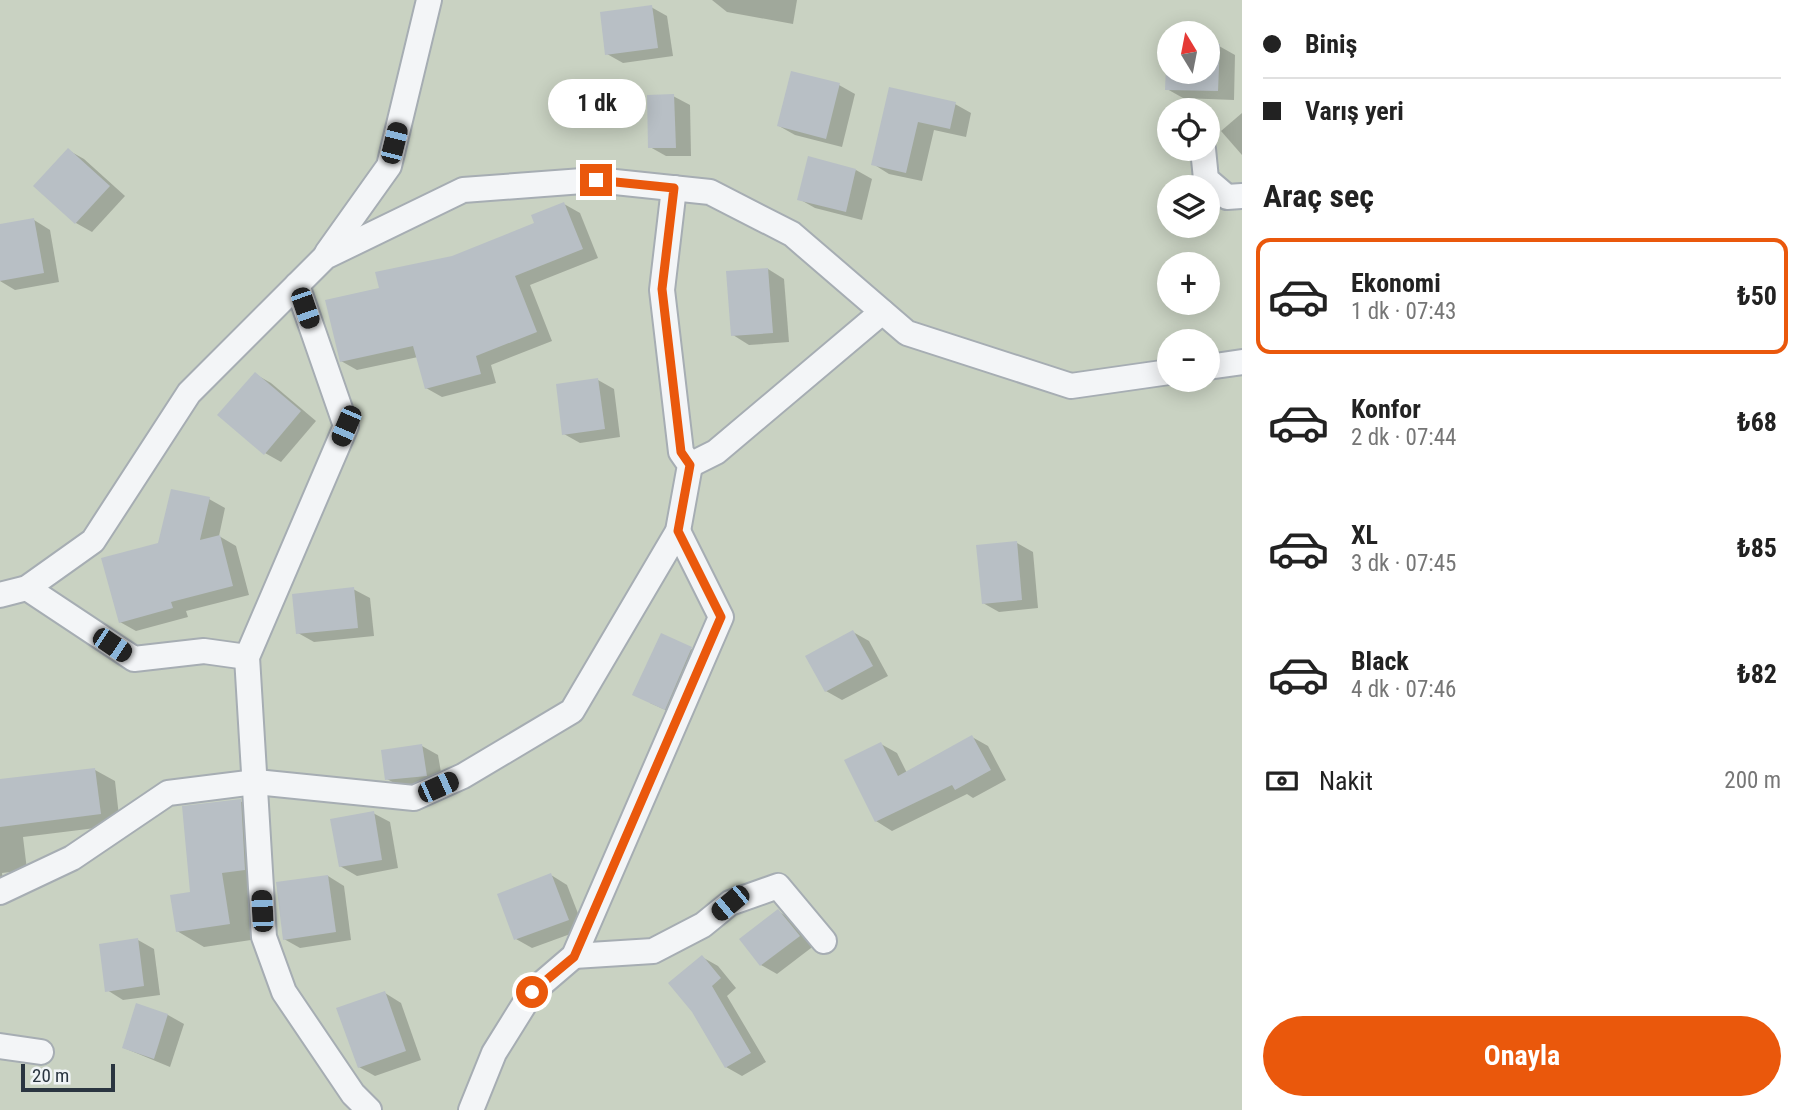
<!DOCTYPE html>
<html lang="tr">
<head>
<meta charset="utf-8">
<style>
  body { margin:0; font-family:"Roboto Condensed",sans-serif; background:#f2f2f2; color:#222; height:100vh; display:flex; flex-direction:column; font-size:26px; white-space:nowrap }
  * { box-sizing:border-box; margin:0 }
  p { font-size:23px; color:#767676 }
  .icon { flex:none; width:38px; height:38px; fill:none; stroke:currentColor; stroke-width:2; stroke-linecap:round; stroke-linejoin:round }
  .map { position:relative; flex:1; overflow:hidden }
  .drawer { display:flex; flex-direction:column; background:#fff; width:560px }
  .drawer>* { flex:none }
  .banner { display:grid; align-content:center; height:154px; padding:0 21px; background:#fff }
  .needle { width:46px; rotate:350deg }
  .fabs { position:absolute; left:1157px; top:21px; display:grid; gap:14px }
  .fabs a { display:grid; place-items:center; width:63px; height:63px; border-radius:50%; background:#fff; box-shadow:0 4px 18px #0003; font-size:35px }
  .scale { position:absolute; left:21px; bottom:18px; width:94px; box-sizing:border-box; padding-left:7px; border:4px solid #2a3540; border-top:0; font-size:19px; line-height:24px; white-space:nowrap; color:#2a3540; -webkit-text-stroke:5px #f0f4f6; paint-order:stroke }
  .end { position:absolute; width:32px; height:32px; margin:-16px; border:9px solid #ea580c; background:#fff; box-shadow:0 0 0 4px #fff }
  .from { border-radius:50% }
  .bubble { position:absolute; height:49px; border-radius:24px; background:#fff; box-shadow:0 4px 18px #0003; font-size:23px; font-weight:700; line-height:49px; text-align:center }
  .car { position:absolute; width:21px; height:42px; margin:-21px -10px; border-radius:9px; box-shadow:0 0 5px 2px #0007; background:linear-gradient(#222 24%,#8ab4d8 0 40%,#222 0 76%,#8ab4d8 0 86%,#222 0) }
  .banner b { display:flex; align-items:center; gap:24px; height:66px; font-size:26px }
  .banner b+b { border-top:2px solid #e0e0e0 }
  .banner i { width:18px; height:18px; background:#222 }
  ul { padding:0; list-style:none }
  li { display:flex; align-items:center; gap:21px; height:116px; margin:0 14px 10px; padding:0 7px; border:4px solid transparent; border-radius:14px }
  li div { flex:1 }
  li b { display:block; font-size:26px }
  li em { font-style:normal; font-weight:700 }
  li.on { border-color:#ea580c }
  li>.icon { width:63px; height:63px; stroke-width:1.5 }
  h2 { padding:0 21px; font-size:32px; line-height:84px }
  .pay { display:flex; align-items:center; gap:18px; height:77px; padding:0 21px; font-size:26px }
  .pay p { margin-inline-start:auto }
  .primary-button { display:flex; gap:14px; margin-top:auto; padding:14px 21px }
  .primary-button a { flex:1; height:80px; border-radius:42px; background:#ea580c; color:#fff; font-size:28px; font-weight:700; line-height:80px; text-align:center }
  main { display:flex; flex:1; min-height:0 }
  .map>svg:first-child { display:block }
  .green { fill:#c9d2c2; fill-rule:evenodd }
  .shadow { fill:#0003 }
  .building { fill:#b8bfc5 }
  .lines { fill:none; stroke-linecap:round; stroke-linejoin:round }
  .street-casing { stroke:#a6adb3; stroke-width:28 }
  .street { stroke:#f3f5f7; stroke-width:24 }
  .route { stroke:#ea580c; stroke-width:9 }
</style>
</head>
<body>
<main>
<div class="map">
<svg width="1242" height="1110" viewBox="0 0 1242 1110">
  <rect width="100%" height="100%" fill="#e1e5e9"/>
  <path class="green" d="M 0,0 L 1242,0 L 1242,1110 L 0,1110 ZM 1169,33 L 1208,33 L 1208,72 L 1169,72 ZM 1169,110 L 1208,110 L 1208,149 L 1169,149 ZM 1169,187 L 1208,187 L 1208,226 L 1169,226 ZM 1169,264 L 1208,264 L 1208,303 L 1169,303 ZM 1169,341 L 1208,341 L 1208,380 L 1169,380 Z"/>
  <g class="shadow">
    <polygon points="712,0 797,0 793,24 727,12"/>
    <polygon points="651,7 667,16 673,56 623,63 607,54"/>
    <polygon points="1169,44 1169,72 1208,72 1208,46 1219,46 1235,55 1234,100 1183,98 1167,89"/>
    <polygon points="839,85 855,94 842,147 795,135 779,126"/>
    <polygon points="891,89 955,104 971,113 966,137 934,130 922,181 889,174 873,164"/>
    <polygon points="673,96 690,105 691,156 666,156 650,147"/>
    <polygon points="1242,113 1242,155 1221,131"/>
    <polygon points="68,150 84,159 125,196 92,232 76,223"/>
    <polygon points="856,170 872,179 862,220 815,208 799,199"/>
    <polygon points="564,204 580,213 598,258 530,285 552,341 491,365 496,383 442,397 426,388 418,357 357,370 341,361 381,289 536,224"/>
    <polygon points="34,220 50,230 59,282 15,290 0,281 0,226"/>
    <polygon points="768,269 784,279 789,342 749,345 733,335"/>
    <polygon points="255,374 271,383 316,421 281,462 265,453"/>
    <polygon points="598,380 614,389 620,437 580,443 564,434"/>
    <polygon points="209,499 225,508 219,536 236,546 249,595 186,611 188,617 136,631 120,622 160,544"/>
    <polygon points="1017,543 1033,552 1038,608 999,612 983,603"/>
    <polygon points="353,589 370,598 374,636 314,642 298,633"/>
    <polygon points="853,632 869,641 888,676 842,700 826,691"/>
    <polygon points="691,649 707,658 681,717 650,703"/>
    <polygon points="972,737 988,746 1006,780 973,798 967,794 892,831 876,821 881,744 897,753 907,773"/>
    <polygon points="422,746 438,755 443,784 403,788 387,779"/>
    <polygon points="95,770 115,781 120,825 23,837 27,870 2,873 4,890 0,890 0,781"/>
    <polygon points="240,801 267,816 272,885 249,887 257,939 204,947 177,931"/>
    <polygon points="373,813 390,822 398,868 357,876 340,866"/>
    <polygon points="551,875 567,885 584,929 532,948 516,939"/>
    <polygon points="328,876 344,886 351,940 300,948 284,939"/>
    <polygon points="778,911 794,921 815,945 777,974 761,965"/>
    <polygon points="138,940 154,949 160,995 123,1000 107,990"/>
    <polygon points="702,957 718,966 736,988 727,996 766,1062 742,1076 726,1067"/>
    <polygon points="385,993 401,1003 421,1060 375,1076 359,1067"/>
    <polygon points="138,1006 168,1015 184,1024 170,1067 124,1048"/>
  </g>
  <g class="building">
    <polygon points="652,5 658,48 605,55 600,12"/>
    <polygon points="1167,42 1169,72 1208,72 1208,44 1220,44 1218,91 1165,90"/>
    <polygon points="791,71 840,83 826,139 777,126"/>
    <polygon points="889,87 956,102 950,129 918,122 906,173 871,165"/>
    <polygon points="674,94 676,148 648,148 647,95"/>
    <polygon points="68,148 110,186 75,224 33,186"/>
    <polygon points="808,156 856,169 846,212 797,200"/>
    <polygon points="564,202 583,249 515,276 537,332 476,356 481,374 425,389 413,346 340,362 325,300 379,288 375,272 452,256 534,223 531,215"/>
    <polygon points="34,218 44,273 0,281 0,224"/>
    <polygon points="768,268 773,333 731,336 726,271"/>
    <polygon points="255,372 301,411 264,455 217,415"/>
    <polygon points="598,378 605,429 562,435 556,384"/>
    <polygon points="171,489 210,497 200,540 220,535 233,586 171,602 173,608 119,623 101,558 158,543"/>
    <polygon points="1017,541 1022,600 982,604 976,545"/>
    <polygon points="354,587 358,628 296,634 292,594"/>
    <polygon points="853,630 873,666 825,692 805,656"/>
    <polygon points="661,633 692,647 665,710 632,695"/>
    <polygon points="972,735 991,770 955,790 952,785 875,822 844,760 881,742 898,776"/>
    <polygon points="422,744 427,776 385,780 381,750"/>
    <polygon points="95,768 101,814 0,827 0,779"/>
    <polygon points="241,799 245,870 222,873 230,924 176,932 170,895 190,892 182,806"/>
    <polygon points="374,811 382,860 339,867 330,819"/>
    <polygon points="551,873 569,920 514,940 497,894"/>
    <polygon points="328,875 336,932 283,940 276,882"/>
    <polygon points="778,909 800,936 760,966 739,939"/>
    <polygon points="138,938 144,986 105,992 99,944"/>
    <polygon points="702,955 721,978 712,986 751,1053 725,1068 692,1012 668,983"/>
    <polygon points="385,991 406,1051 358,1068 336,1008"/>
    <polygon points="136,1003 168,1014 154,1059 122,1048"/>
  </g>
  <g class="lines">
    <defs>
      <g id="street">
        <polyline points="1203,149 1206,179 1227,197 1242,196"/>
        <polyline points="327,253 389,166 429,0"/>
        <polyline points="297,285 346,426 247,657 264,937 284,992 353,1094 369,1110"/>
        <polyline points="1208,367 1242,362"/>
        <polyline points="690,465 716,452 882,312"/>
        <polyline points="27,588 134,659 204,651 247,657"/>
        <polyline points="0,595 27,588 93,541 189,393 325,257 463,190 596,180 710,192 792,234 907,333 1071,386 1169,372"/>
        <polyline points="0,892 72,858 168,793 256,782 414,798 463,776 572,711 678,531 690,465 681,452 662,290 674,188"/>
        <polyline points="574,956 653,951 703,925 730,903 778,886 824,941"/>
        <polyline points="0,1046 41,1052"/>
        <polyline points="471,1110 494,1053 532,992 574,956 721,617 678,531"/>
      </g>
    </defs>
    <use href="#street" class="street-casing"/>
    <use href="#street" class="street"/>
  </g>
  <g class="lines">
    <polyline class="route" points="532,992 574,957 721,617 678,531 690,465 681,452 662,289 674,188 596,180"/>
  </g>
</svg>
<div class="fabs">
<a><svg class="needle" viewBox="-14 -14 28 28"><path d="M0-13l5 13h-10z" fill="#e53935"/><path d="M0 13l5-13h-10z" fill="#767676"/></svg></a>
<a><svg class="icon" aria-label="locate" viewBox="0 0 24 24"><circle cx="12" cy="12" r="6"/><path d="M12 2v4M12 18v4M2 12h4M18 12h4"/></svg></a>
<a><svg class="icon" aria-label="layers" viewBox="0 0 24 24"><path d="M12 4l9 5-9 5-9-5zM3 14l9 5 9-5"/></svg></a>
<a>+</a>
<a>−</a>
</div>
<div class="scale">20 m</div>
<i class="end from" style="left:532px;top:992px"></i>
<i class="end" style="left:596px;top:180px"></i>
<div class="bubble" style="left:548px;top:79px;width:98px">1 dk</div>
<i class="car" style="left:394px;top:143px;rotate:14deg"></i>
<i class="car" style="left:305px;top:308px;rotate:161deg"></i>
<i class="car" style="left:346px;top:426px;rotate:203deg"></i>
<i class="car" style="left:112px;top:645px;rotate:124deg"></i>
<i class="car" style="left:438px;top:787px;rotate:66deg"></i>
<i class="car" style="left:730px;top:903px;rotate:230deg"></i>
<i class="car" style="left:262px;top:911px;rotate:357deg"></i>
</div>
<section class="drawer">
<div class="banner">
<b><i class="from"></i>Biniş</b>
<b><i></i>Varış yeri</b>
</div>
<h2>Araç seç</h2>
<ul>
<li class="on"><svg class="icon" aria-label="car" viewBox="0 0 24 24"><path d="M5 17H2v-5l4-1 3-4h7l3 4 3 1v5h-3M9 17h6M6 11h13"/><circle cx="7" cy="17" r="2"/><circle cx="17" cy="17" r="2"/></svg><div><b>Ekonomi</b><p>1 dk · 07:43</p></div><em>₺50</em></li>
<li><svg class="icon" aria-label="car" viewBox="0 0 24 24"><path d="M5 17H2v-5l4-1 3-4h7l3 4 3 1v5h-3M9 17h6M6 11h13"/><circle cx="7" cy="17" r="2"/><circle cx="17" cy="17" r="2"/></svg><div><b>Konfor</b><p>2 dk · 07:44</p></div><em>₺68</em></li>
<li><svg class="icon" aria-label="car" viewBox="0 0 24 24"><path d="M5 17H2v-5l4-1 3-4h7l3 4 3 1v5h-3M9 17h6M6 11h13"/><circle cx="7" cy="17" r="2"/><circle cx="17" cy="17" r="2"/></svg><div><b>XL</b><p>3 dk · 07:45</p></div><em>₺85</em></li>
<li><svg class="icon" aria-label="car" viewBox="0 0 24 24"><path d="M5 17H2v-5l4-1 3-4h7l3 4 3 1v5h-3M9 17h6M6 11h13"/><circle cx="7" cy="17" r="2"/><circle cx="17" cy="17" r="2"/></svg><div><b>Black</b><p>4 dk · 07:46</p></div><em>₺82</em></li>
</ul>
<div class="pay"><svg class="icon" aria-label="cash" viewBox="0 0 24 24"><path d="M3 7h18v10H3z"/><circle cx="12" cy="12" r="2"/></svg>Nakit<p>200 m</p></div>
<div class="primary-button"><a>Onayla</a></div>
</section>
</main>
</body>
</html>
